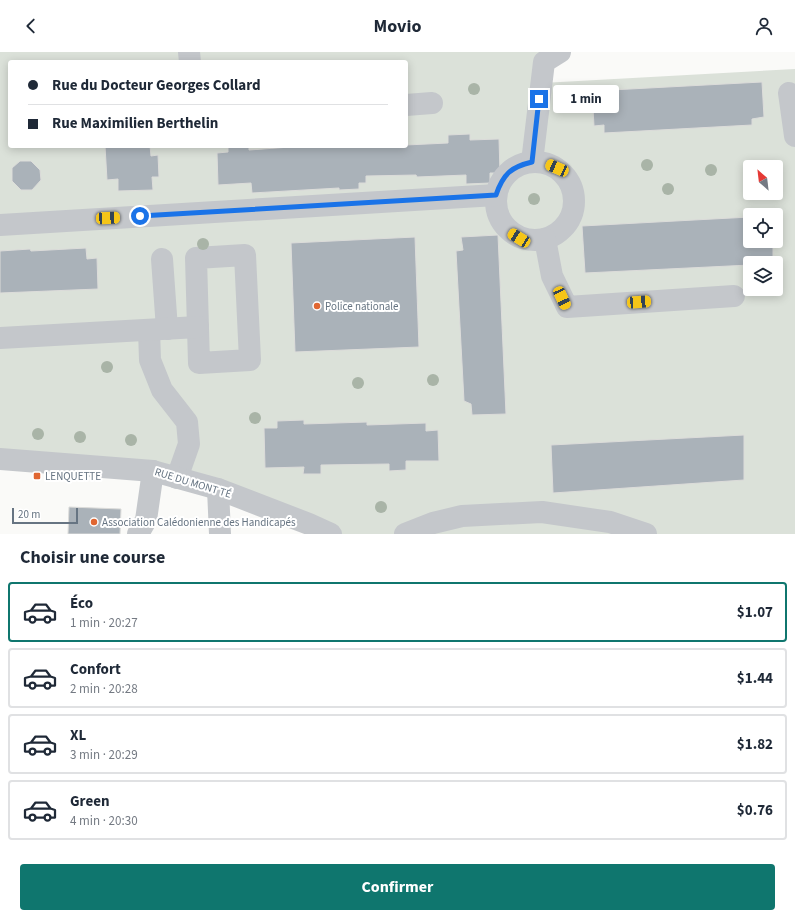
<!DOCTYPE html>
<html lang="fr">
<head>
<meta charset="utf-8">
<style>
  body { margin:0; font-family:"Source Sans 3",sans-serif; background:#f2f2f3; color:#1f2937; height:100vh; display:flex; flex-direction:column; font-size:15px; white-space:nowrap }
  * { box-sizing:border-box; margin:0 }
  p { font-size:13px; color:#747a83 }
  .icon { flex:none; width:22px; height:22px; fill:none; stroke:currentColor; stroke-width:2; stroke-linecap:round; stroke-linejoin:round }
  .map { position:relative; height:482px; overflow:hidden }
  .drawer { display:flex; flex-direction:column; background:#fff; flex:1 }
  .drawer>* { flex:none }
  .banner { position:absolute; left:8px; top:8px; width:400px; height:88px; border-radius:4px; box-shadow:0 2px 10px #0003; display:grid; align-content:center; height:88px; padding:0 20px; background:#fff }
  .needle { width:26px; rotate:332deg }
  .fabs { position:absolute; left:743px; top:108px; display:grid; gap:8px }
  .fabs a { display:grid; place-items:center; width:40px; height:40px; border-radius:4px; background:#fff; box-shadow:0 2px 10px #0003; font-size:20px }
  .scale { position:absolute; left:12px; bottom:10px; width:66px; box-sizing:border-box; padding-left:4px; border:2px solid #667482; border-top:0; font-size:11px; line-height:14px; white-space:nowrap; color:#667482; -webkit-text-stroke:3px #fff; paint-order:stroke }
  .end { position:absolute; width:18px; height:18px; margin:-9px; border:5px solid #1a73e8; background:#fff; box-shadow:0 0 0 2px #fff }
  .from { border-radius:50% }
  .bubble { position:absolute; height:28px; border-radius:4px; background:#fff; box-shadow:0 2px 10px #0003; font-size:13px; font-weight:700; line-height:28px; text-align:center }
  .car { position:absolute; width:12px; height:24px; margin:-12px -6px; border-radius:5px; box-shadow:0 0 3px 1px #0007; background:linear-gradient(#f5c518 24%,#345 0 40%,#f5c518 0 76%,#345 0 86%,#f5c518 0) }
  .banner b { display:flex; align-items:center; gap:14px; height:38px; font-size:15px }
  .banner b+b { border-top:1px solid #e0e1e3 }
  .banner i { width:10px; height:10px; background:#1f2937 }
  ul { padding:0; list-style:none }
  li { display:flex; align-items:center; gap:12px; height:60px; margin:0 8px 6px; padding:0 12px; border:2px solid #e0e1e3; border-radius:4px }
  li div { flex:1 }
  li b { display:block; font-size:15px }
  li em { font-style:normal; font-weight:700 }
  li.active { border-color:#0f766e }
  li>.icon { width:36px; height:36px; stroke-width:1.5 }
  h2 { padding:0 20px; font-size:18px; line-height:48px }
  .button { display:flex; gap:8px; margin-top:auto; padding:8px 20px }
  .button a { flex:1; height:46px; border-radius:4px; background:#0f766e; color:#fff; font-size:16px; font-weight:700; line-height:46px; text-align:center }
  header { display:flex; justify-content:space-between; align-items:center; height:52px; padding:0 20px; background:#fff; font-size:18px; font-weight:700 }
  .map>svg:first-child { display:block }
  .green { fill:#dbe1d9; fill-rule:evenodd }
  .building { fill:#aab2b9; stroke:#dcdcda }
  .lines { fill:none; stroke-linecap:round; stroke-linejoin:round }
  .minor { stroke:#c4c7cb; stroke-width:22 }
  .tree { fill:#a9b4a7 }
  .route { stroke:#1a73e8; stroke-width:5 }
  .poi-dot { fill:#e06631; stroke:#fff; stroke-width:1.5 }
  .labels { text-anchor:middle; dominant-baseline:central; stroke-width:4; stroke-linejoin:round; paint-order:stroke }
  .poi-label { font-size:11px; fill:#667482; stroke:#fff; text-anchor:start }
  .street-label { font-size:11px; fill:#667482; stroke:#fff }
</style>
</head>
<body>
<header><svg class="icon" aria-label="back" viewBox="0 0 24 24"><path d="M15 5l-7 7 7 7"/></svg>Movio<svg class="icon" aria-label="person" viewBox="0 0 24 24"><circle cx="12" cy="8" r="4"/><path d="M4 21q1-7 8-7t8 7"/></svg></header>
<div class="map">
<svg width="795" height="482" viewBox="0 0 795 482">
  <rect width="100%" height="100%" fill="#fafaf8"/>
  <path class="green" d="M 0,0 L 560,0 L 542,31 L 795,17 L 795,482 L 331,482 L 218,437 L 0,407 ZM 10,10 L 406,10 L 406,94 L 10,94 ZM 750,115 L 776,115 L 776,141 L 750,141 ZM 750,163 L 776,163 L 776,189 L 750,189 ZM 750,211 L 776,211 L 776,237 L 750,237 Z"/>
  <g class="building">
    <polygon points="762,30 764,65 752,67 752,73 604,81 604,73 594,74 592,39"/>
    <polygon points="470,82 470,88 499,87 500,121 490,121 490,131 466,132 466,123 417,125 416,123 366,124 366,131 359,131 359,137 339,138 339,136 252,141 251,131 218,133 217,101 228,100 228,94 249,94 249,98 304,94 406,94 406,93 448,91 448,83"/>
    <polygon points="105,94 150,94 151,104 158,103 159,125 152,125 153,138 118,139 118,127 107,128"/>
    <polygon points="20,109 31,109 40,118 41,128 32,138 21,138 12,129 12,116"/>
    <polygon points="750,165 750,189 773,189 773,211 750,211 750,213 585,221 582,174"/>
    <polygon points="498,183 506,362 472,363 471,352 464,349 456,199 463,198 461,185"/>
    <polygon points="415,185 419,295 295,300 291,191"/>
    <polygon points="86,196 87,207 97,206 98,237 0,241 0,199 30,197 31,199"/>
    <polygon points="304,368 304,372 367,370 367,373 426,371 426,379 438,378 439,409 406,409 406,418 389,419 389,412 321,413 321,422 303,422 304,415 265,416 264,376 277,376 277,369"/>
    <polygon points="744,383 744,428 553,441 551,393"/>
    <polygon points="69,455 121,457 120,482 68,482"/>
  </g>
  <g class="lines">
    <g class="minor">
      <polyline points="189,0 190,10"/>
      <polyline points="789,41 795,84"/>
      <polyline points="406,53 432,51"/>
      <circle cx="535" cy="149" r="39"/>
      <polyline points="532,110 544,10 560,0"/>
      <polyline points="0,173 496,143"/>
      <polyline points="545,187 552,224 567,255 734,244"/>
      <polygon points="245,203 250,308 199,311 196,206"/>
      <polyline points="162,207 167,277"/>
      <polyline points="149,278 150,308 162,338 187,370 189,392 177,426"/>
      <polyline points="0,286 198,275"/>
      <polyline points="0,407 153,419 218,437 309,472 331,482"/>
      <polyline points="218,437 220,482"/>
      <polyline points="138,482 146,468 153,419"/>
      <polyline points="405,482 433,471 462,464 542,460 610,470 646,482"/>
    </g>
  </g>
  <g class="tree">
    <circle cx="474" cy="37" r="6"/>
    <circle cx="647" cy="113" r="6"/>
    <circle cx="711" cy="118" r="6"/>
    <circle cx="668" cy="137" r="6"/>
    <circle cx="534" cy="147" r="6"/>
    <circle cx="203" cy="192" r="6"/>
    <circle cx="107" cy="315" r="6"/>
    <circle cx="433" cy="328" r="6"/>
    <circle cx="358" cy="331" r="6"/>
    <circle cx="255" cy="366" r="6"/>
    <circle cx="38" cy="382" r="6"/>
    <circle cx="80" cy="385" r="6"/>
    <circle cx="131" cy="388" r="6"/>
    <circle cx="381" cy="455" r="6"/>
  </g>
  <g class="lines">
    <path class="route" d="M 140,164 L 496,143 C 503,122 511,115 532,110 L 539,47"/>
  </g>
  <g class="poi-dot">
    <circle cx="317" cy="254" r="4"/>
    <rect x="33" y="420" width="8" height="8" rx="2"/>
    <circle cx="94" cy="470" r="4"/>
  </g>
  <g class="labels">
    <g class="poi-label">
      <text x="325" y="254">Police nationale</text>
      <text x="45" y="424">LENQUETTE</text>
      <text x="102" y="470">Association Calédonienne des Handicapés</text>
    </g>
    <g class="street-label">
      <text transform="translate(193 431) rotate(17)">RUE DU MONT TÉ</text>
    </g>
  </g>
</svg>
<div class="fabs">
<a><svg class="needle" viewBox="-14 -14 28 28"><path d="M0-13l5 13h-10z" fill="#e53935"/><path d="M0 13l5-13h-10z" fill="#747a83"/></svg></a>
<a><svg class="icon" aria-label="locate" viewBox="0 0 24 24"><circle cx="12" cy="12" r="6"/><path d="M12 2v4M12 18v4M2 12h4M18 12h4"/></svg></a>
<a><svg class="icon" aria-label="layers" viewBox="0 0 24 24"><path d="M12 4l9 5-9 5-9-5zM3 14l9 5 9-5"/></svg></a>
</div>
<div class="scale">20 m</div>
<i class="end from" style="left:140px;top:164px"></i>
<i class="end" style="left:539px;top:47px"></i>
<div class="bubble" style="left:553px;top:33px;width:66px">1 min</div>
<i class="car" style="left:557px;top:116px;rotate:294deg"></i>
<i class="car" style="left:108px;top:166px;rotate:87deg"></i>
<i class="car" style="left:519px;top:186px;rotate:302deg"></i>
<i class="car" style="left:562px;top:246px;rotate:155deg"></i>
<i class="car" style="left:639px;top:250px;rotate:86deg"></i>
<div class="banner">
<b><i class="from"></i>Rue du Docteur Georges Collard</b>
<b><i></i>Rue Maximilien Berthelin</b>
</div>
</div>
<section class="drawer">
<h2>Choisir une course</h2>
<ul>
<li class="active"><svg class="icon" aria-label="car" viewBox="0 0 24 24"><path d="M5 17H2v-5l4-1 3-4h7l3 4 3 1v5h-3M9 17h6M6 11h13"/><circle cx="7" cy="17" r="2"/><circle cx="17" cy="17" r="2"/></svg><div><b>Éco</b><p>1 min · 20:27</p></div><em>$1.07</em></li>
<li><svg class="icon" aria-label="car" viewBox="0 0 24 24"><path d="M5 17H2v-5l4-1 3-4h7l3 4 3 1v5h-3M9 17h6M6 11h13"/><circle cx="7" cy="17" r="2"/><circle cx="17" cy="17" r="2"/></svg><div><b>Confort</b><p>2 min · 20:28</p></div><em>$1.44</em></li>
<li><svg class="icon" aria-label="car" viewBox="0 0 24 24"><path d="M5 17H2v-5l4-1 3-4h7l3 4 3 1v5h-3M9 17h6M6 11h13"/><circle cx="7" cy="17" r="2"/><circle cx="17" cy="17" r="2"/></svg><div><b>XL</b><p>3 min · 20:29</p></div><em>$1.82</em></li>
<li><svg class="icon" aria-label="car" viewBox="0 0 24 24"><path d="M5 17H2v-5l4-1 3-4h7l3 4 3 1v5h-3M9 17h6M6 11h13"/><circle cx="7" cy="17" r="2"/><circle cx="17" cy="17" r="2"/></svg><div><b>Green</b><p>4 min · 20:30</p></div><em>$0.76</em></li>
</ul>
<div class="button"><a>Confirmer</a></div>
</section>
</body>
</html>
